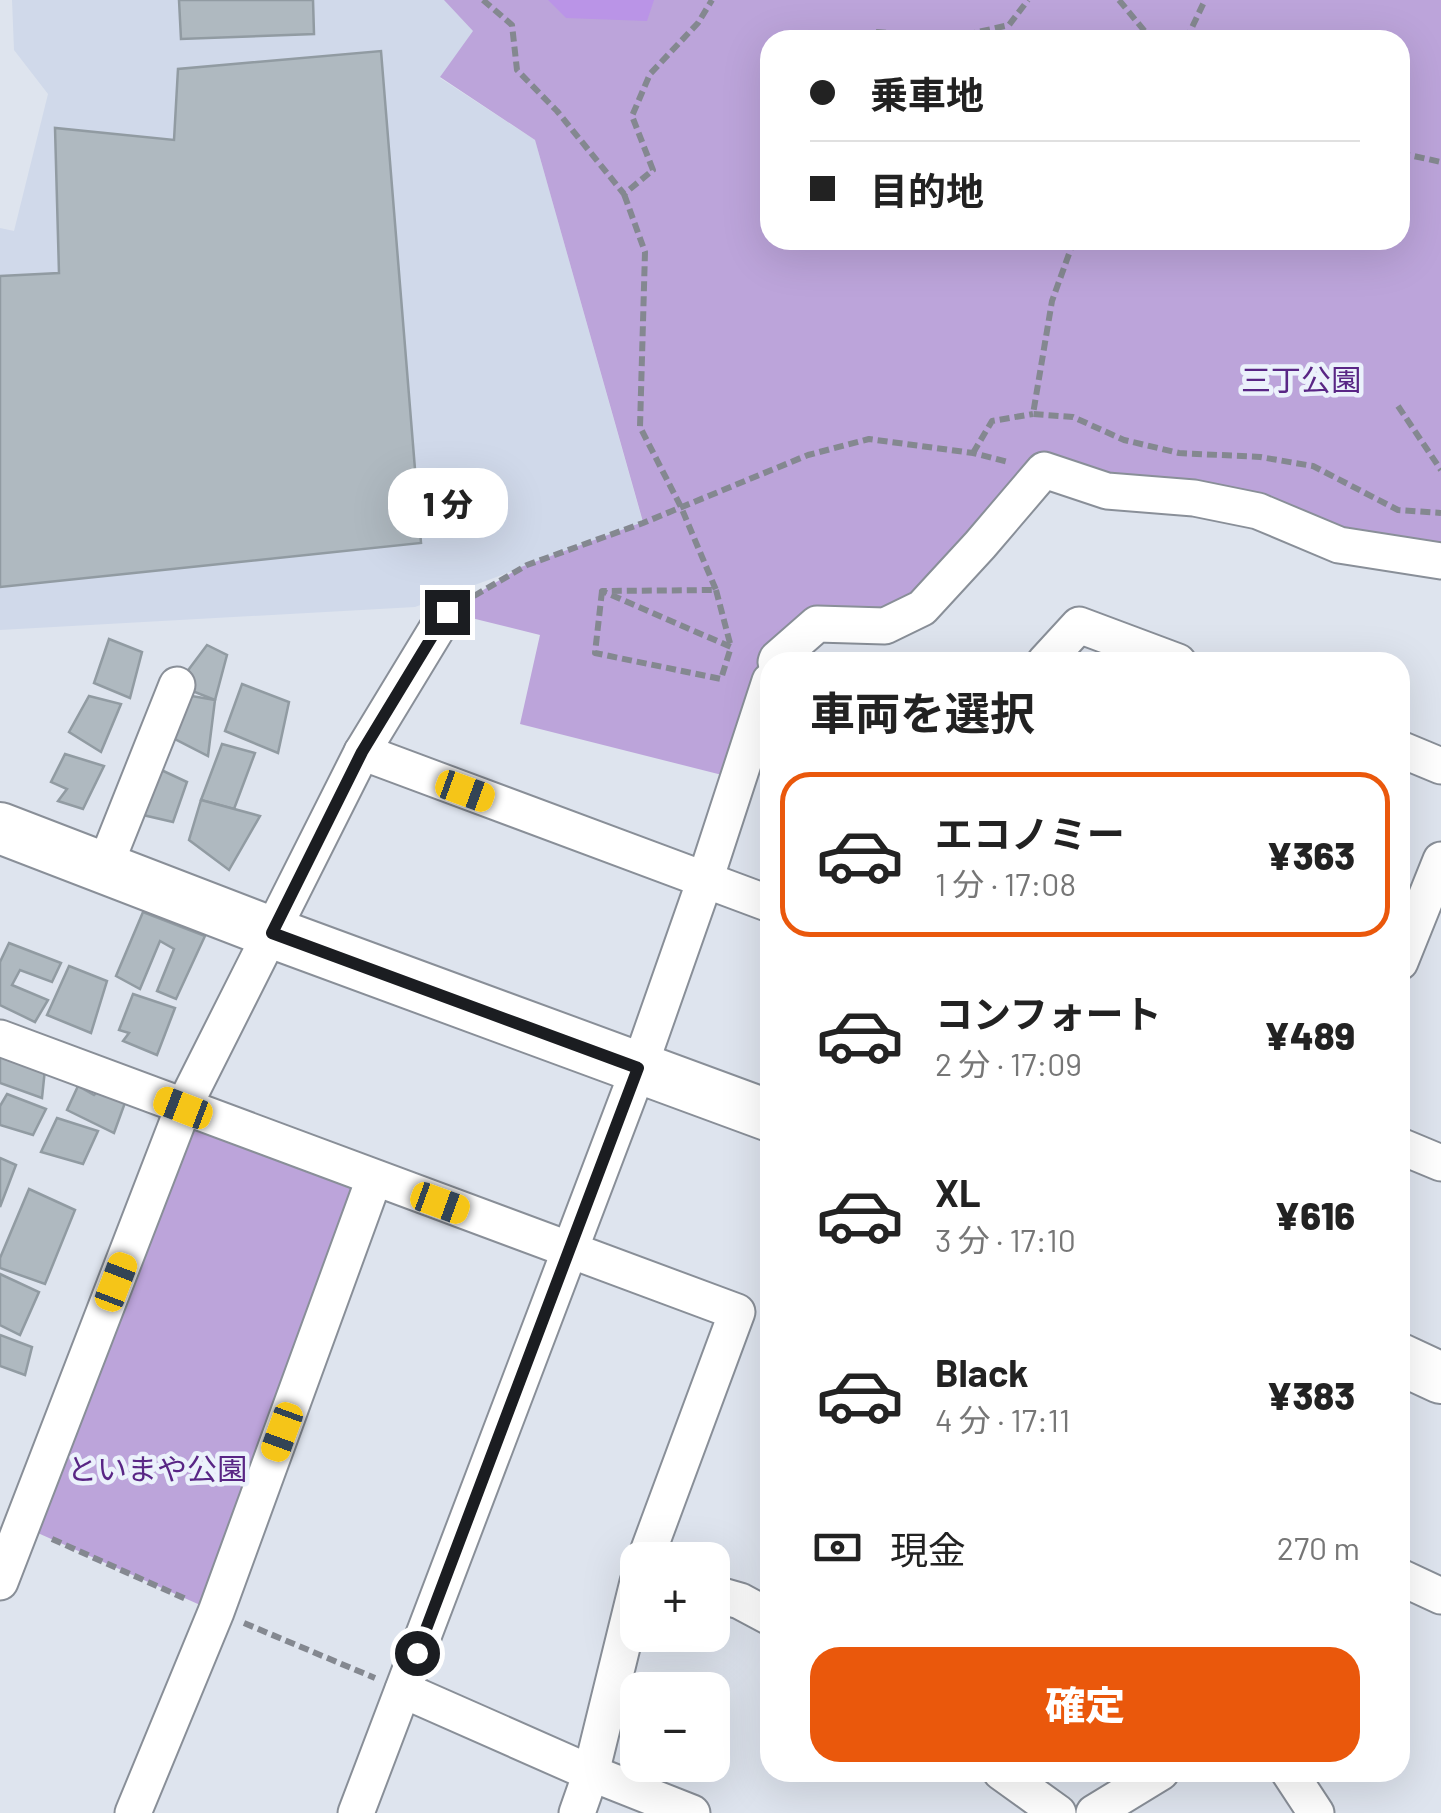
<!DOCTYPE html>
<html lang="ja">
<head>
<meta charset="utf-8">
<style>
  body { margin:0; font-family:Barlow,"Noto Sans JP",sans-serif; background:#f2f2f2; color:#222; height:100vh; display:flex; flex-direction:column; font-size:38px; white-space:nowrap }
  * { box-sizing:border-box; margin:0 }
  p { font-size:32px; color:#767676 }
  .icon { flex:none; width:55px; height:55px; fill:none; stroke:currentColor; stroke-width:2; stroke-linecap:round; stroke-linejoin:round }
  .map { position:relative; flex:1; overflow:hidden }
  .details { position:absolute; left:760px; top:652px; width:650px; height:1130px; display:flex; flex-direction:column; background:#fff; border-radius:30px; box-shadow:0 10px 40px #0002 }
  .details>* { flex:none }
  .banner { position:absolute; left:760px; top:30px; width:650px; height:220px; border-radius:30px; box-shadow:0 10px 40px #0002; display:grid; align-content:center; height:220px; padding:0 50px; background:#fff }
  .fabs { position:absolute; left:620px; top:1542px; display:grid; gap:20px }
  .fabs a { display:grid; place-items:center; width:110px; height:110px; border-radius:20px; background:#fff; box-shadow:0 10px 40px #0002; font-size:50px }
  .end { position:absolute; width:45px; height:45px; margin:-22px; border:12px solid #1b1d21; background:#fff; box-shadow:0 0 0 5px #fff }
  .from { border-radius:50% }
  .bubble { position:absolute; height:70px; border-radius:30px; background:#fff; box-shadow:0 10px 40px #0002; font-size:32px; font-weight:800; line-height:70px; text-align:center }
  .car { position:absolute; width:30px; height:60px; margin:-30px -15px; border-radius:12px; box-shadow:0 0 8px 2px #0007; background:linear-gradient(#f5c518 24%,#345 0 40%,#f5c518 0 76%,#345 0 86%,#f5c518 0) }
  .banner b { display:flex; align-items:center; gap:35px; height:95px; font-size:38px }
  .banner b+b { border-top:2px solid #e0e0e0 }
  .banner i { width:25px; height:25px; background:#222 }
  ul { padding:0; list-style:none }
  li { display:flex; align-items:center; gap:30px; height:165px; margin:0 20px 15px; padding:0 30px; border:5px solid transparent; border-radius:30px }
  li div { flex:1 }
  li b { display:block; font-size:38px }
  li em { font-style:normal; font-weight:800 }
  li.active { border-color:#ea580c }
  li>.icon { width:90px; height:90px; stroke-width:1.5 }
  h2 { padding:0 50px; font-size:45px; line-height:120px }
  .pay { display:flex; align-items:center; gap:25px; height:110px; padding:0 50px; font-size:38px }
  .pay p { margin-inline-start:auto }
  .button { display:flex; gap:20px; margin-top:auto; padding:20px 50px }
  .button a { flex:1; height:115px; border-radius:30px; background:#ea580c; color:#fff; font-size:40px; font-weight:800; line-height:115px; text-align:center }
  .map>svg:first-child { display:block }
  .built { fill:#d0d9ea }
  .green { fill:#bca4da; fill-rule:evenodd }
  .forest { fill:#ba94e7 }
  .building { fill:#afb9c0; stroke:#919ba2; stroke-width:2.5 }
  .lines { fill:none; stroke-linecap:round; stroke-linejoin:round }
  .street-casing { stroke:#898f98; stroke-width:39 }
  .secondary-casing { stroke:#898f98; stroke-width:54 }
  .path { stroke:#848890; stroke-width:6; stroke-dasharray:10 5; stroke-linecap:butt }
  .street { stroke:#fff; stroke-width:35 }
  .secondary { stroke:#fff; stroke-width:50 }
  .route { stroke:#1b1d21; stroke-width:12 }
  .labels { text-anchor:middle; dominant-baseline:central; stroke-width:9; stroke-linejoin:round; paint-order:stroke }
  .park-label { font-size:30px; fill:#592685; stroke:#ebf1fb }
</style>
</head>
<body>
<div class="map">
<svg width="1441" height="1813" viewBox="0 0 1441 1813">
  <rect width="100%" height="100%" fill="#dee4ee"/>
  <polygon class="built" points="12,0 445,0 474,31 440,78 535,140 643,523 415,607 0,630 0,228 14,231 48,94 14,50"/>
  <g class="green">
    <path d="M 444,0 L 1441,0 L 1441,561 L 1044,471 L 922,608 L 817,624 L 777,659 L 738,779 L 520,724 L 540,635 L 447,612 L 521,567 L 643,522 L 535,140 L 440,77 L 473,31 ZM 770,40 L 1400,40 L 1400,240 L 770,240 Z"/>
    <polygon points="183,1108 374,1179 216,1612 22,1526"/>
  </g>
  <polygon class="forest" points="548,0 654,0 647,21 566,18"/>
  <g class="building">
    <polygon points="179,0 313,0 314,34 181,39"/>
    <polygon points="381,51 421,543 0,587 0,276 59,273 55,128 174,140 178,69"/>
    <polygon points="109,639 142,652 130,698 94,683"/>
    <polygon points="207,645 227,655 215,700 177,685"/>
    <polygon points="242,684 289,702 278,753 225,731"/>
    <polygon points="186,695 215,700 208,756 173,738"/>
    <polygon points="89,696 121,704 101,752 69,732"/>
    <polygon points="222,744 255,753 234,809 201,800"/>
    <polygon points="65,754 104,766 83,809 58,801 67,789 51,782"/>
    <polygon points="157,768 187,782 173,822 143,815"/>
    <polygon points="201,800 260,816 229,870 189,840"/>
    <polygon points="143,912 205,936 176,999 157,991 174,949 160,941 140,989 116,976"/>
    <polygon points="9,943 61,963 52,982 20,970 12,985 48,1000 35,1022 0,1005 0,962"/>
    <polygon points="69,966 107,981 91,1033 47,1015"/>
    <polygon points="133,994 175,1008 157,1055 123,1041 129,1033 119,1030"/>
    <polygon points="0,1050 45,1069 42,1098 0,1083"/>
    <polygon points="78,1086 94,1095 100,1089 126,1100 114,1133 67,1110"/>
    <polygon points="7,1094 46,1109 33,1135 0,1125 0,1106"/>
    <polygon points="57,1118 98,1131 83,1164 41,1152"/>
    <polygon points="0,1158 16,1165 0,1207"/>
    <polygon points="29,1189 75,1210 45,1284 0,1268 0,1258"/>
    <polygon points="0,1274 39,1292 20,1335 0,1325"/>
    <polygon points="0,1335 32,1347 25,1375 0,1366"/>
  </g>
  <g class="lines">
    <defs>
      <g id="street">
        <polyline points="776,662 777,659 817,624 885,626 922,608 980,545 1044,470 1107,491 1194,498 1258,511 1339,545 1441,561"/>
        <polyline points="1045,662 1079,625 1178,662"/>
        <polyline points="1400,749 1441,766"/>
        <polyline points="362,752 770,904"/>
        <polyline points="104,868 177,685"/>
        <polyline points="1400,962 1441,860"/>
        <polyline points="0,1038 737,1312 645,1560"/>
        <polyline points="1400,1146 1441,1163"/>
        <polyline points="1400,1577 1441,1596"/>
        <polyline points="0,1582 183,1108 362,752 447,612"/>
        <polyline points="712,1593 740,1601 770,1617"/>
        <polyline points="403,1690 591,1773 692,1813"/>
        <polyline points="1001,1772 1058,1813"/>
        <polyline points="1289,1772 1316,1813"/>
        <polyline points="133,1813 216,1612 374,1179"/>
        <polyline points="356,1813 639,1068 705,880 770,681"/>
        <polyline points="577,1813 591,1773 638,1582"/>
        <polyline points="1094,1813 1161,1772"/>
      </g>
      <g id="secondary">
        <polyline points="0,828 273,933 770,1116"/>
        <polyline points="1400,1359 1441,1378"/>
      </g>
    </defs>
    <use href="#street" class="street-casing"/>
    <use href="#secondary" class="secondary-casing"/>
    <g class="path">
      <polyline points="483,0 512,25 517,70 557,111 624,194 653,170 632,116 650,74 698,23 712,0"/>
      <polyline points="1119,0 1152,40"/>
      <polyline points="876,32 956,37 1009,25 1028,0"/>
      <polyline points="1186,40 1205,0"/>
      <polyline points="1400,153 1441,162"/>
      <polyline points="1074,240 1052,301 1033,414 1073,417 1124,440 1179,453 1260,457 1313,466 1398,510 1441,513"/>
      <polyline points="1398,406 1441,470"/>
      <polyline points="973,453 992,421 1033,414"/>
      <polyline points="716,590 731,647"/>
      <polyline points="602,591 595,653 721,679 731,647 602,591 716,590 681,507 640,427 645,252 624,194"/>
      <polyline points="474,596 527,565 643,523 808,455 869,439 973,453 1008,462"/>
      <polyline points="52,1539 186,1599"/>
      <polyline points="244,1623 375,1678"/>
    </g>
    <use href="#street" class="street"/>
    <use href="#secondary" class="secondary"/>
  </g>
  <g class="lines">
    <polyline class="route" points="417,1653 638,1068 272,933 362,752 447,612"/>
  </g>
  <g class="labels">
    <g class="park-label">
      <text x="1301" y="379">三丁公園</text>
      <text x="157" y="1468">といまや公園</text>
    </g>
  </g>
</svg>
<div class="fabs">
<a>+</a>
<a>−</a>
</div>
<i class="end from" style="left:417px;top:1653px"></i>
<i class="end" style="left:447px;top:612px"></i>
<div class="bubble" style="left:388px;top:468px;width:120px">1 分</div>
<i class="car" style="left:465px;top:791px;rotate:110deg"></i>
<i class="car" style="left:183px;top:1108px;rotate:291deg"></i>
<i class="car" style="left:440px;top:1203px;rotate:110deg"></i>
<i class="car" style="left:116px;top:1282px;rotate:21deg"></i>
<i class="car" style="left:282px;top:1432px;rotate:200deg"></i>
<div class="banner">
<b><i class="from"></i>乗車地</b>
<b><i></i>目的地</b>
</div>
<section class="details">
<h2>車両を選択</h2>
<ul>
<li class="active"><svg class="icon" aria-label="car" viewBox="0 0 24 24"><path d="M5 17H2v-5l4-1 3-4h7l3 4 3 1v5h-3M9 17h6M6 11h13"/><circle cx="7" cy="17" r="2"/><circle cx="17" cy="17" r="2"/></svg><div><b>エコノミー</b><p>1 分 · 17:08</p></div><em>¥363</em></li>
<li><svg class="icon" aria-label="car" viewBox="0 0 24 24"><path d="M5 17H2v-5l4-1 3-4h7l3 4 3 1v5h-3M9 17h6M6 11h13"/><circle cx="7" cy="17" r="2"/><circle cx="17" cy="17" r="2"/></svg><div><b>コンフォート</b><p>2 分 · 17:09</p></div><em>¥489</em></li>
<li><svg class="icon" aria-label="car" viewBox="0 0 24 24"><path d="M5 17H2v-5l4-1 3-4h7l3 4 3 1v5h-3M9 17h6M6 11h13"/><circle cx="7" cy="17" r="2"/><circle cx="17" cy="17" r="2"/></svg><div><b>XL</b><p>3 分 · 17:10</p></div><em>¥616</em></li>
<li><svg class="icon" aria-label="car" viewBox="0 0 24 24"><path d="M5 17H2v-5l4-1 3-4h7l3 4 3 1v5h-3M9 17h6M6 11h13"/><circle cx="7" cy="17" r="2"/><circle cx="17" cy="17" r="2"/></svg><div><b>Black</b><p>4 分 · 17:11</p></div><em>¥383</em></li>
</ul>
<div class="pay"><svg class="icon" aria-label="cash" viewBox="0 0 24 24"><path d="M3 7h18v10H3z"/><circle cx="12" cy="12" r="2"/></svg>現金<p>270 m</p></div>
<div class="button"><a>確定</a></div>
</section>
</div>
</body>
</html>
